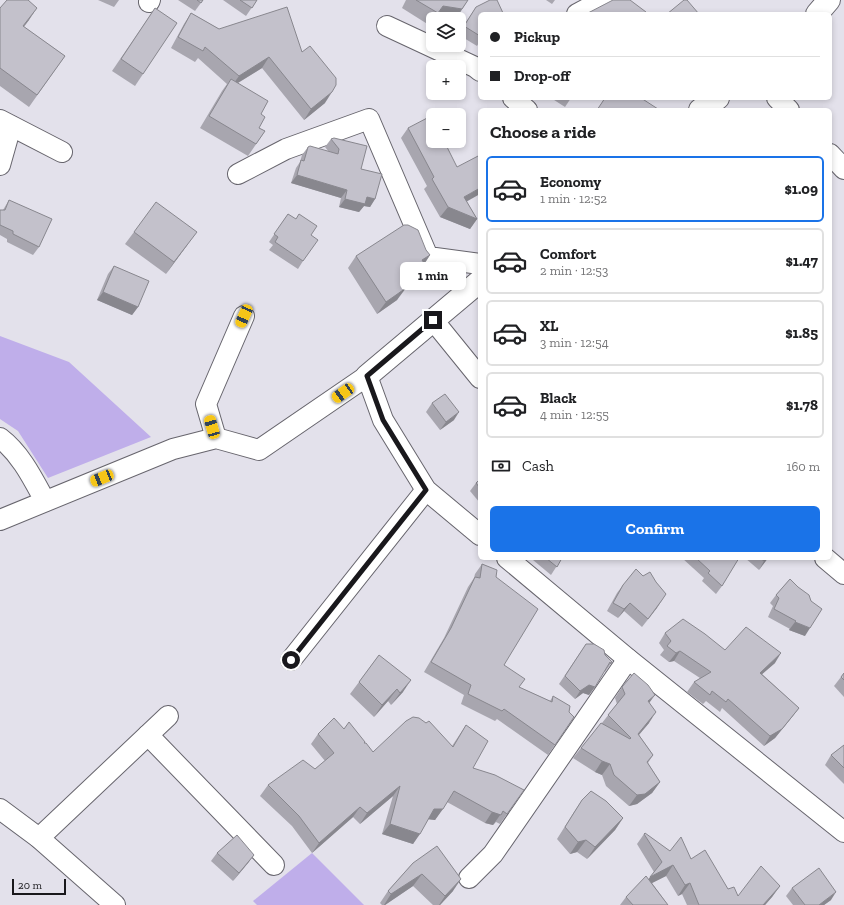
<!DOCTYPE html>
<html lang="en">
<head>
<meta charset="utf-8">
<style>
  body { margin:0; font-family:"Zilla Slab",serif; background:#f6f6f6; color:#202124; height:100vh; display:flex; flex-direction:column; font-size:15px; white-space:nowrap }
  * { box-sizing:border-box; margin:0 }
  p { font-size:13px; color:#757577 }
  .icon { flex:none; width:22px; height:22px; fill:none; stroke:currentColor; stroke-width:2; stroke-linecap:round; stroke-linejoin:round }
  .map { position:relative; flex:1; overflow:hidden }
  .details { position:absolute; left:478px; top:108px; width:354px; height:452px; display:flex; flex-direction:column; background:#fff; border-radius:6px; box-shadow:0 2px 6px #0003 }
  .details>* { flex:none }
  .hud { position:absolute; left:478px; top:12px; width:354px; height:88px; border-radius:6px; box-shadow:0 2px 6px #0003; display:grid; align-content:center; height:88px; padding:0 12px; background:#fff }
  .fabs { position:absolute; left:426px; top:12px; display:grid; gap:8px }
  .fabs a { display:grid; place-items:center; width:40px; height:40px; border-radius:6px; background:#fff; box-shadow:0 2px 6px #0003; font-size:20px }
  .scale { position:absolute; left:12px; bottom:10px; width:54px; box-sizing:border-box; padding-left:4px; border:2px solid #19181c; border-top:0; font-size:11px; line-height:14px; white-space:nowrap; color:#19181c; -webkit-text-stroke:3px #e3e1eb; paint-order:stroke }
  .end { position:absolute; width:18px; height:18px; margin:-9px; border:5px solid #19181c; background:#fff; box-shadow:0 0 0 2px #fff }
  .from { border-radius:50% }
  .bubble { position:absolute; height:28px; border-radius:6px; background:#fff; box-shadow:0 2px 6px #0003; font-size:13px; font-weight:700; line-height:28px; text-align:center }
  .car { position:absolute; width:12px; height:24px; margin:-12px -6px; border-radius:5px; box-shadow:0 0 3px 1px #0007; background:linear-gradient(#f5c518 24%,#345 0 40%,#f5c518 0 76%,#345 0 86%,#f5c518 0) }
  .hud b { display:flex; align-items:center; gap:14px; height:38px; font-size:15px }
  .hud b+b { border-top:1px solid #e0e0e0 }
  .hud i { width:10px; height:10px; background:#202124 }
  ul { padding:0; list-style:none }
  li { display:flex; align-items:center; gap:12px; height:66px; margin:0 8px 6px; padding:0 4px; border:2px solid #e0e0e0; border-radius:6px }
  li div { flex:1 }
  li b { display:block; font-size:15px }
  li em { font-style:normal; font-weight:700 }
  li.selected { border-color:#1a73e8 }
  li>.icon { width:36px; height:36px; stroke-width:1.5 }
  h2 { padding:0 12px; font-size:18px; line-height:48px }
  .pay { display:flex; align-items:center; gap:10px; height:44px; padding:0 12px; font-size:15px }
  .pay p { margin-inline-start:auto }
  .primary-button { display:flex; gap:8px; margin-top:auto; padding:8px 12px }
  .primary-button a { flex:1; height:46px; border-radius:6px; background:#1a73e8; color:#fff; font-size:16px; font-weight:700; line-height:46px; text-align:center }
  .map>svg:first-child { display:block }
  .green { fill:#bfaeea }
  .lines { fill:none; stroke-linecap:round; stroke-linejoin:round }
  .street-casing { stroke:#67656d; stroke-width:22 }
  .secondary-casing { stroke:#67656d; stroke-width:24 }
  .street { stroke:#fff; stroke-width:20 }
  .secondary { stroke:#fff; stroke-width:22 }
  .wall { fill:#a8a6af }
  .shaded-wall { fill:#88878e }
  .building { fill:#c3c1cb; stroke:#88878e }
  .route { stroke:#19181c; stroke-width:5 }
</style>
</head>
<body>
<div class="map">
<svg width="844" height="905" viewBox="0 0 844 905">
  <rect width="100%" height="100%" fill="#e3e1eb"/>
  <g class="green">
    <polygon points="0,336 69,362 151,437 48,478 18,431 0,419"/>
    <polygon points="312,853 364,905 257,905 253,901"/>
  </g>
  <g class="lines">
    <defs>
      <g id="street">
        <polyline points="149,2 150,0"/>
        <polyline points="577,14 603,0"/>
        <polyline points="387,26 475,67 480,71"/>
        <polyline points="513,98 527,110"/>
        <polyline points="777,98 789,110"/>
        <polyline points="0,120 62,152"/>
        <polyline points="830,154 844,169"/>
        <polyline points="0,165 11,126"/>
        <polyline points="238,174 286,149 369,119 428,257 480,264"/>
        <polyline points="433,320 480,378"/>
        <path d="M 0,438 C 21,454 33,479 45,501"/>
        <polyline points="216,438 206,404 244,316"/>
        <polyline points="0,520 173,449 216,438 259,450 367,376 383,420 426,490 480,535"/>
        <polyline points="507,558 628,659 844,832"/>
        <polyline points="825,558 844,574"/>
        <polyline points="291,660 426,490"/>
        <polyline points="148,735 274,865"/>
        <polyline points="0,809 39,838 115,905"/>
        <polyline points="39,838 168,716"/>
        <polyline points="469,878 493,854 628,659"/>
      </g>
      <g id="secondary">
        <polyline points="817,14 829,0"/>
        <polyline points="700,110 718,98"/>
        <polyline points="367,376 480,281"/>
      </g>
    </defs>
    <use href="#street" class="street-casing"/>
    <use href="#secondary" class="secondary-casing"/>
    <use href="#street" class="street"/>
    <use href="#secondary" class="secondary"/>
  </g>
  <g class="wall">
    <polygon points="98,0 119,0 114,7"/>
    <polygon points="178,0 203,0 195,11"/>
    <polygon points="223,0 257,0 246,16"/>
    <polygon points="406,0 468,0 456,19 441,19 435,18 434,19 433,19 433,20 429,25 402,8"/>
    <polygon points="546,0 555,0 552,4"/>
    <polygon points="476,7 480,14 480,41 477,46 459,35 459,33"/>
    <polygon points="0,8 29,20 24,27 65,56 29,107 0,86"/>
    <polygon points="155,8 143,74 135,86 112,71"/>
    <polygon points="191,13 219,29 302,52 325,103 304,120 262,68 238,83 261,114 259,128 265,131 248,156 200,128 222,91 227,84 198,58 195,62 171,48 184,24"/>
    <polygon points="551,98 571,98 565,107"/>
    <polygon points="408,128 457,167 467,202 477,219 470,229 440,217 424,189 427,186 401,138"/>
    <polygon points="331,139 361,169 375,199 370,207 364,206 359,212 339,207 341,198 291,183 296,168 300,162 302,155 308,147 329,152 325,147"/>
    <polygon points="9,200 39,247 33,255 7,242 7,239 0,235 0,210 3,210"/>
    <polygon points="288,214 311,235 303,261 298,269 269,250 273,245 269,242"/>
    <polygon points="134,232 188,244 166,274 125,244"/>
    <polygon points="426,250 430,255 425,263 418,278 404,286 397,300 377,314 348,268 356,256"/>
    <polygon points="114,266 138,307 132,315 97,300 108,274"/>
    <polygon points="432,403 454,420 440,430 426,412"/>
    <polygon points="480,479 480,503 470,491 476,483"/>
    <polygon points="533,558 562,558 551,575 533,560"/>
    <polygon points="682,558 736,558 722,586 716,594 702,581 704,578"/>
    <polygon points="745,558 768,558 759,570"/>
    <polygon points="482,564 496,577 504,665 519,687 550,701 553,696 574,717 548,755 497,719 495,721 461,704 464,695 424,672 444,638 468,587 474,578 475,574"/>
    <polygon points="790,579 805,636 789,630 790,629 768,617 773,606 770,603 776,595"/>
    <polygon points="623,585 662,600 642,627 624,611 618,618 607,611 617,593"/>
    <polygon points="665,633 725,650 775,663 762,674 799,708 792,717 775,738 764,746 722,708 720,712 706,701 703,704 687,692 694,682 700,678 674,661 669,662 660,655 664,650 659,643"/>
    <polygon points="586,644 605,655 612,662 605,672 604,671 589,695 583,693 575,699 559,684"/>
    <polygon points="379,655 403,692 391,705 388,701 374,717 350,694 359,682"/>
    <polygon points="844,673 844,697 834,686"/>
    <polygon points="622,687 649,703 649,723 639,735 653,755 648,763 660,782 652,793 637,804 629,806 606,786 602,775 595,772 573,758 581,748 602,723 617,704 615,698"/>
    <polygon points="466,725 473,768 524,790 500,824 496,822 493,825 485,823 447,802 435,820 428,819 413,844 382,834 393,796 360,824 353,817 312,853 292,826 260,796 268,785 315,769 325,761 311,744 318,734 344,728 373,752 452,746"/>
    <polygon points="844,745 844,784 825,765 831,755"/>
    <polygon points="582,800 623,818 615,830 587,859 577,852 570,854 557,839 574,812"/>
    <polygon points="644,834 670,851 691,859 728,889 738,896 780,886 772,897 765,905 687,905 682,894 678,896 666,876 652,883 668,905 620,905 626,897 649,879 654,872 637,844"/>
    <polygon points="217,853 254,855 248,863 233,881 211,861"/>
    <polygon points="413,863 453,891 440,905 433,905 413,886 385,905 382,905 380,903 388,891"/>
    <polygon points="792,888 831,900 824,905 793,905 786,896"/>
  </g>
  <g class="shaded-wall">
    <polygon points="443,6 462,9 456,19 441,19 435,18"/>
    <polygon points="37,8 29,20 14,38 23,26"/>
    <polygon points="269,57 262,68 231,87 239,76"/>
    <polygon points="332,92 325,103 304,120 311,109"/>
    <polygon points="297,175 347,190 341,198 291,183"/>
    <polygon points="480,188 480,194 457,207 464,197"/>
    <polygon points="367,197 375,199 370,207 364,206 359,212 339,207 345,199"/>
    <polygon points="448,207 477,219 470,229 440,217"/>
    <polygon points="197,232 188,244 166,274 174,262"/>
    <polygon points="430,255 422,267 422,260"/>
    <polygon points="426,266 418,278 393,294 401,282"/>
    <polygon points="406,288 397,300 377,314 386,302"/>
    <polygon points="103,292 138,307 132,315 97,300"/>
    <polygon points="459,412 454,420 440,430 446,422"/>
    <polygon points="767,558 768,558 759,570 764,561"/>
    <polygon points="662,600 657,608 642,627 648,619"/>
    <polygon points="630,603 624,611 618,618 624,609"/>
    <polygon points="795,622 810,628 805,636 789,630"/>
    <polygon points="680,651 674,661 669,662 676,653"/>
    <polygon points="781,653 775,663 753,682 760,673"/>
    <polygon points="411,680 403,692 391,705 400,693"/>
    <polygon points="589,685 595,687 589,695 583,693 575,699 580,691"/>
    <polygon points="397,689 388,701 374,717 382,705"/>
    <polygon points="655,695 647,706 648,701"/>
    <polygon points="799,708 792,717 775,738 764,746 770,736"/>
    <polygon points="656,712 649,723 630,745 638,734"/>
    <polygon points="602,761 610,764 602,775 595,772"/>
    <polygon points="660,782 652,793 637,804 629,806 637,795"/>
    <polygon points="400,786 393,796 360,824 367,813"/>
    <polygon points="360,807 353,817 312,853 319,843"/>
    <polygon points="434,809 443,809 435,820 426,819"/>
    <polygon points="503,811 493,825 485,823 492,812"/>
    <polygon points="623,818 615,830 587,859 595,847"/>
    <polygon points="390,824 420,834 413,844 382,834"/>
    <polygon points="586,840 577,852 570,854 578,842"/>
    <polygon points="254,855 248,863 233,881 239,873"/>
    <polygon points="673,865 666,876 642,888 650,877"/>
    <polygon points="422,874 413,886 385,905 384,905 391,894"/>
    <polygon points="461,879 453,891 440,905 439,905 445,896"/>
    <polygon points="690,883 682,894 678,896 685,885"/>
    <polygon points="780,886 772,897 765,905 763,905"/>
    <polygon points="836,892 831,900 824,905 819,905"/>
  </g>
  <g class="building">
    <polygon points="7,0 28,0 37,8 23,26 65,56 37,95 0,68 0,8"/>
    <polygon points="197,0 203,0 201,3"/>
    <polygon points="240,0 257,0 252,8"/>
    <polygon points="416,0 468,0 462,9 443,6 438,13"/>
    <polygon points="490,0 497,0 503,13 502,14 480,14 480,36 464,26 476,7"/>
    <polygon points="613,0 630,0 646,12 645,14 590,14 588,13"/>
    <polygon points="684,0 687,0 699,14 667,14"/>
    <polygon points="287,7 302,52 310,46 336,78 336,85 332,92 311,109 269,57 239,76 205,47 203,51 178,37 191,13 219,29"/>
    <polygon points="155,8 177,23 143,74 121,59"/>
    <polygon points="231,79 268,101 261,114 265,117 259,128 265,131 256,144 209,116"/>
    <polygon points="605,98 641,98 658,109 657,110 597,110"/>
    <polygon points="431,116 433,120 433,141 444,141 457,167 480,155 480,188 464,197 477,219 448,207 432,179 434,177 408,128"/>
    <polygon points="334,138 367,146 361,169 382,174 375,199 367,197 365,204 345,199 347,190 297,175 301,160 304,161 308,147 310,146 338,154 339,149 331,139"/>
    <polygon points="9,200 52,219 39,247 13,234 13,231 0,225 0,210 5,210"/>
    <polygon points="156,202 197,232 174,262 134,232"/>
    <polygon points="288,214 296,219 299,214 317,226 311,235 318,240 303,261 275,242 278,237 274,234"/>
    <polygon points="404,225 408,225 418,230 426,250 430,255 422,260 426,266 401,282 406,288 386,302 356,256"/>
    <polygon points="114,266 149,281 138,307 103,292"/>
    <polygon points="445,394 459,412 446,422 432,403"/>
    <polygon points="480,479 480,488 476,483"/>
    <polygon points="546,558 562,558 557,567"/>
    <polygon points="696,558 739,558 722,586 708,573 710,571"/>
    <polygon points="760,558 767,558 764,561"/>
    <polygon points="482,564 497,570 496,577 538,609 504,665 525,679 519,687 552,702 553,696 570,706 569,712 574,717 555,745 504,709 502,711 468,694 471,685 431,662 451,628 475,577 480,578"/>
    <polygon points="636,569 643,576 650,572 656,582 666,594 662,600 648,619 630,603 624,609 613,603 623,585"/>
    <polygon points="790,579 798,587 809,595 811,601 822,609 810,628 795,622 796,621 774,609 779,598 776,595"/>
    <polygon points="683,619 705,634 725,650 746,627 781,653 760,673 799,708 782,729 770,736 728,699 726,702 712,691 710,695 694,682 711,672 680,651 676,653 667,646 671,641 665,633"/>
    <polygon points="586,644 594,644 604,650 605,655 612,662 611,664 610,662 595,687 589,685 580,691 565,676"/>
    <polygon points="379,655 411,680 400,693 397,689 382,705 359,682"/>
    <polygon points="634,673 648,685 655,695 648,701 656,712 638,734 653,755 647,762 660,782 645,794 637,795 614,775 610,764 602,761 581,748 601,723 630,739 631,738 608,715 625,694 622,687"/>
    <polygon points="844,673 844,680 841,677"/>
    <polygon points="413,717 419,718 426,723 429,721 453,747 466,725 488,741 473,768 495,775 524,790 507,814 503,811 501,815 492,812 454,791 443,809 434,809 420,834 390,824 400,786 367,813 360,807 319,843 299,816 268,785 303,760 315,769 334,753 318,734 334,718 344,729 349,722 365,742 364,743 366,743 373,752 406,721"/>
    <polygon points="844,745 844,768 831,755"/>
    <polygon points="591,791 606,801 623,818 595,847 586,840 578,842 565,827 582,800"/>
    <polygon points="645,833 670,851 681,837 691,859 705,850 728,889 734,887 738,896 761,866 780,886 763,905 699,905 690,883 685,885 673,865 650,877 662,862 644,834"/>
    <polygon points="237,835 254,855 239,873 217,853"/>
    <polygon points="437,846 461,879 445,896 422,874 391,894 388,891 413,863"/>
    <polygon points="819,868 836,892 819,905 805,905 792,888"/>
    <polygon points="646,876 668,905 633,905 626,897"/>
  </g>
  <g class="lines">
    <polyline class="route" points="291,660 426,490 383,420 367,376 433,320"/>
  </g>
</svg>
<div class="fabs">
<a><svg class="icon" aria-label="layers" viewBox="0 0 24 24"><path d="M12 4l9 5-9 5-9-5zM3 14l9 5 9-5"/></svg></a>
<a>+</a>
<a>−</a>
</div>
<div class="scale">20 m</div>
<i class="end from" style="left:291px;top:660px"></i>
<i class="end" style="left:433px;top:320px"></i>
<div class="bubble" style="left:400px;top:262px;width:66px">1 min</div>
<i class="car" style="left:244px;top:316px;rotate:204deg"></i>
<i class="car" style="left:343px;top:393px;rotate:235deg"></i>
<i class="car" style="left:212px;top:427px;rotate:344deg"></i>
<i class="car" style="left:102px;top:478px;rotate:248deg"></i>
<div class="hud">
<b><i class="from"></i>Pickup</b>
<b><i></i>Drop-off</b>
</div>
<section class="details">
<h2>Choose a ride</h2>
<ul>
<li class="selected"><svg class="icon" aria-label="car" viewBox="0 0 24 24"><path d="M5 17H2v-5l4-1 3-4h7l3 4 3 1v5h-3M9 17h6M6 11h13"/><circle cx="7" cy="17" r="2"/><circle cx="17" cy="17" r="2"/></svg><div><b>Economy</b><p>1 min · 12:52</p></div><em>$1.09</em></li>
<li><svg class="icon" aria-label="car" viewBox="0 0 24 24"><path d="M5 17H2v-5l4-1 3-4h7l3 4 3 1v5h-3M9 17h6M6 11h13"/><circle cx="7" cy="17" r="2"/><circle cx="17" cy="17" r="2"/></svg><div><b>Comfort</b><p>2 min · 12:53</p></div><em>$1.47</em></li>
<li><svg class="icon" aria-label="car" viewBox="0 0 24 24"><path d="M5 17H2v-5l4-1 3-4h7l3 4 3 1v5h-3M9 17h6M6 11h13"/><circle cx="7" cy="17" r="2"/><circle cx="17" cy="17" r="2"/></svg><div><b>XL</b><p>3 min · 12:54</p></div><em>$1.85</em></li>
<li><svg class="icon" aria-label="car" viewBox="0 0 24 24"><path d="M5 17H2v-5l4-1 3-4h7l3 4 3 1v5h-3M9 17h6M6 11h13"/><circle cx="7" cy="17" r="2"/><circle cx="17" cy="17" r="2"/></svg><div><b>Black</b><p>4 min · 12:55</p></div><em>$1.78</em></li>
</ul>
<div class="pay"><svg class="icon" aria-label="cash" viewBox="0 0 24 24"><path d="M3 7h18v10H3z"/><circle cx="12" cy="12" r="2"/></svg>Cash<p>160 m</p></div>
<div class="primary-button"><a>Confirm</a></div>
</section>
</div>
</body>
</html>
